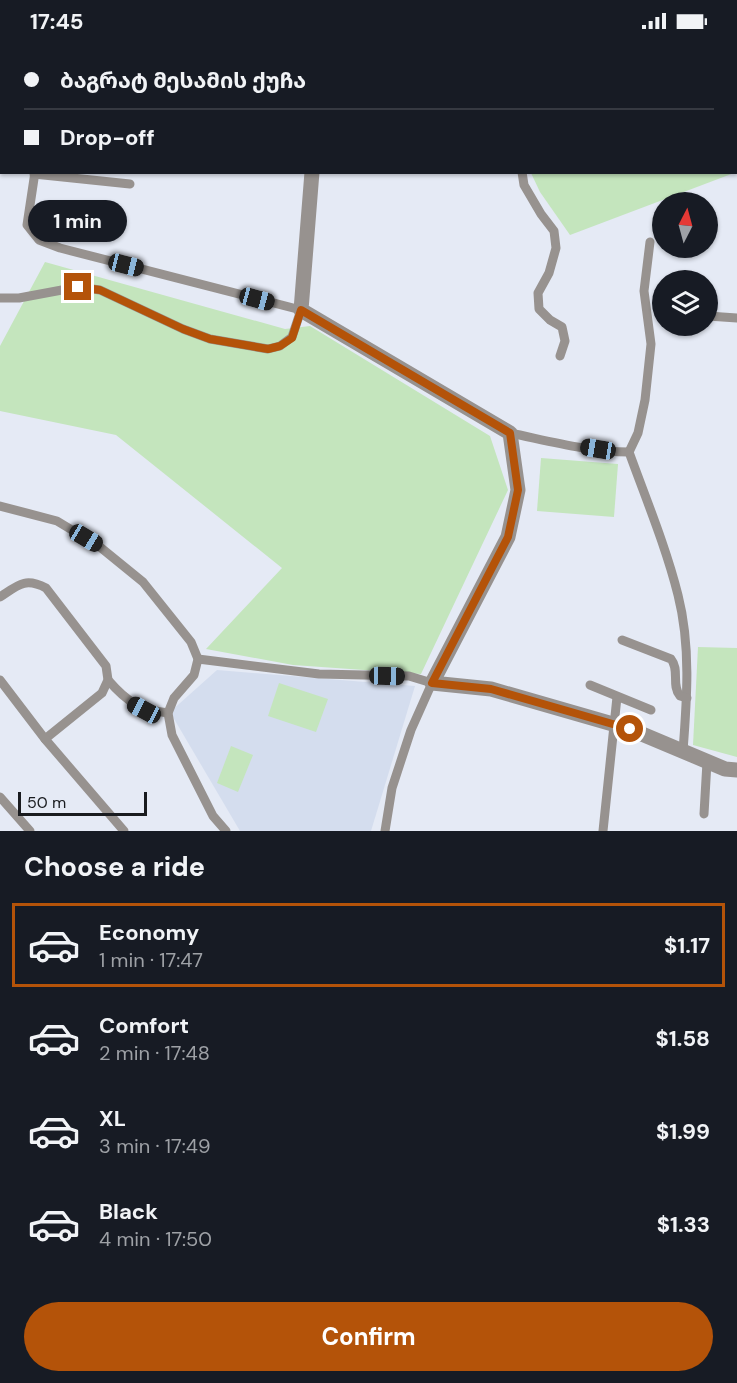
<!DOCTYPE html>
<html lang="en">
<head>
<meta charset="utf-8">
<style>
  body { margin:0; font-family:"DM Sans","Noto Sans Georgian",sans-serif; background:#20242c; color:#f1f3f6; height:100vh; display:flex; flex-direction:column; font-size:22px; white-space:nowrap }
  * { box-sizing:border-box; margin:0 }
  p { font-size:20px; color:#9ea1a6 }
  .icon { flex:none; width:33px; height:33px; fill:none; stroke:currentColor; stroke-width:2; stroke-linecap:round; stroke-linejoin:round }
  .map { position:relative; height:789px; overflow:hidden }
  .side { display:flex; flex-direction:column; background:#171b24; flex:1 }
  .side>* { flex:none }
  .banner { position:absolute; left:0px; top:0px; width:738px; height:132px; box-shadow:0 2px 4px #0004; display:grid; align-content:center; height:132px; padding:0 24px; background:#171b24 }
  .needle { width:39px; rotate:6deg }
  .tools { position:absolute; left:652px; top:150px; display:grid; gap:12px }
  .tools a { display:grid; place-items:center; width:66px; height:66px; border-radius:50%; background:#171b24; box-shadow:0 2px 4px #0004; font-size:30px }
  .scale { position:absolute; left:18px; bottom:15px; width:129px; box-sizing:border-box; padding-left:6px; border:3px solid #191b1f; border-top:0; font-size:16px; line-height:21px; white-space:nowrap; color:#191b1f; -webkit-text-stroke:4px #e5eaf5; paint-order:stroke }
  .end { position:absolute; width:27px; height:27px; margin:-14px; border:8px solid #b45309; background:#fff; box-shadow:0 0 0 3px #fff }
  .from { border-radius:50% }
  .bubble { position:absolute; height:42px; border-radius:21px; background:#171b24; box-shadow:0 2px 4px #0004; font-size:20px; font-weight:700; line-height:42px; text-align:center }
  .car { position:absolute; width:18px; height:36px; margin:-18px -9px; border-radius:8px; box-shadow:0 0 4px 2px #0007; background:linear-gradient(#222 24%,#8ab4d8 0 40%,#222 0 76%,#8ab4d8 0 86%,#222 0) }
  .banner b { display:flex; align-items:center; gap:21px; height:57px; font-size:22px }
  .banner b+b { border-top:2px solid #363941 }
  .banner i { width:15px; height:15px; background:#f1f3f6 }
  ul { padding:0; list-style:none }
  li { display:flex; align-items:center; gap:18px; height:84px; margin:0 12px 9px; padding:0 12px; border:3px solid transparent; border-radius:0px }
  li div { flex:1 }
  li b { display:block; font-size:22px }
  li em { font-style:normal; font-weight:700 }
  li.active { border-color:#b45309 }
  li>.icon { width:54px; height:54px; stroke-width:1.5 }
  h2 { padding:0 24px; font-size:27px; line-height:72px }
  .cta { display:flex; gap:12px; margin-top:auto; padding:12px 24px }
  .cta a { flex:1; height:69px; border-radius:36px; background:#b45309; color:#fff; font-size:24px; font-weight:700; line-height:69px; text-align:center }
  .status { display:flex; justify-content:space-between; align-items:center; height:42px; padding:0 30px; background:#171b24; direction:ltr }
  .status svg { height:16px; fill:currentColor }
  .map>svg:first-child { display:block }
  .built { fill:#d4ddee }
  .green { fill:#c4e5bd }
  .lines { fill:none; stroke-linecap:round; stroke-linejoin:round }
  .lane { stroke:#97928f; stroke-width:9 }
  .street { stroke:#97928f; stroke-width:15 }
  .route { stroke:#b45309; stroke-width:8 }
</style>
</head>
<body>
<div class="status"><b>17:45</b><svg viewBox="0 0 49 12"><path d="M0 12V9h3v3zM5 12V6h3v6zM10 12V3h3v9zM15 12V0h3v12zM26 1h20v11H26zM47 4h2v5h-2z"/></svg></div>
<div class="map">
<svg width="737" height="789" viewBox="0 0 737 789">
  <rect width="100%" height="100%" fill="#e5eaf5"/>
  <polygon class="built" points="217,628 415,644 371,789 240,789 170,670"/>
  <g class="green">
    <polygon points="531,131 734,131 570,193 540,150"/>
    <polygon points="45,220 285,287 310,284 490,394 508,448 421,632 293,623 206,607 282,526 116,393 0,369 0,304"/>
    <polygon points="541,416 618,422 614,475 537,469"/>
    <polygon points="698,605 737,606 737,715 693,703"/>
    <polygon points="279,641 328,657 316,690 268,674"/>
    <polygon points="231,704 253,713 238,750 217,741"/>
  </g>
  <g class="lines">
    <g class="lane">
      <polyline points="435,2 436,0"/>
      <polyline points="525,2 525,0"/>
      <polyline points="522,130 524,143 541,172 554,189 556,206 549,231 538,251 539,267 550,278 562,285 565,299 560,314"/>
      <polyline points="34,132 130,142"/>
      <path d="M 650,200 L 644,249 L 651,302 L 645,358 L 638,391 L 629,410 C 646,457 666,505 678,553 C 691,604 687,657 683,709"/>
      <polyline points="0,256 19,256 78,245 100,248 183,287 210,297 268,307 280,304 292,295 301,268 60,206 39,198 27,183 35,130"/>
      <polyline points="708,274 737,276"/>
      <path d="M 510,391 C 549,399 589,410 629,410"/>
      <polyline points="0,464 57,479 100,505 143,540 191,600 198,617 194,633 174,656 168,671 172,693 213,774 226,789"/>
      <path d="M 0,555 C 18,543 25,535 46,546 L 106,624 L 108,638 L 102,651 L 45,697"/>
      <path d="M 622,598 L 671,617 C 680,628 671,643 680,654 L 687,656"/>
      <polyline points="198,617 319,632 409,634 432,641 411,688 392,746 385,789"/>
      <polyline points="0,638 45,697 124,789"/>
      <path d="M 108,638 C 128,661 139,667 168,671"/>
      <polyline points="590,643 651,668"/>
      <polyline points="0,755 30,789"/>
      <polyline points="704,772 707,720"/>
      <polyline points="603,789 617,655"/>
    </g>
    <g class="street">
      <polyline points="367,0 368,2"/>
      <polyline points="334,2 335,0"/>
      <polyline points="312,130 301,268 510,391 518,448 508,495 432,641 491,647 630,687 725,727 737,728"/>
    </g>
  </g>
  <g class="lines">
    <polyline class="route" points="78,245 100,248 183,287 210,297 268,307 280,304 292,296 301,268 510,391 518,448 508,495 432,641 491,647 630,687"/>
  </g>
</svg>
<div class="tools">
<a><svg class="needle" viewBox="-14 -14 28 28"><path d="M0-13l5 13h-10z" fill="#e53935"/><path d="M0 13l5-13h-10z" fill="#9ea1a6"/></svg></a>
<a><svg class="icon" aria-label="layers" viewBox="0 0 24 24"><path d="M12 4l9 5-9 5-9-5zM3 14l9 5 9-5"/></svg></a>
</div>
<div class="scale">50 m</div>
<i class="end from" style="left:630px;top:687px"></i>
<i class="end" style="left:78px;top:245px"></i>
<div class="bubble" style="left:28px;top:158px;width:99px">1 min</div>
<i class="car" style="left:126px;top:223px;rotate:104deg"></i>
<i class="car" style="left:257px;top:257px;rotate:105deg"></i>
<i class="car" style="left:598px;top:407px;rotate:279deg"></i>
<i class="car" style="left:86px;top:496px;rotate:121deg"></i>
<i class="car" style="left:387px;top:634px;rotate:91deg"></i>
<i class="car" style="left:144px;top:668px;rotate:298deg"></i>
<div class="banner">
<b><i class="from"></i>ბაგრატ მესამის ქუჩა</b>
<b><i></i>Drop-off</b>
</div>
</div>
<section class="side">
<h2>Choose a ride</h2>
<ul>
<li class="active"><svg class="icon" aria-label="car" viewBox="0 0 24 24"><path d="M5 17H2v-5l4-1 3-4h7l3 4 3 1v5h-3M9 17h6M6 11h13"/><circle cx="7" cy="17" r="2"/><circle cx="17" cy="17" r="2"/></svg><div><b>Economy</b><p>1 min · 17:47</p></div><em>$1.17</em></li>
<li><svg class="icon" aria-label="car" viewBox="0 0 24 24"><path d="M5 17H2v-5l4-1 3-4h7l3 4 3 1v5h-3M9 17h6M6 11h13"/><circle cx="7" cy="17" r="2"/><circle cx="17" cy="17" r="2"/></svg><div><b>Comfort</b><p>2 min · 17:48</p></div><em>$1.58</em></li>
<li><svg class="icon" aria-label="car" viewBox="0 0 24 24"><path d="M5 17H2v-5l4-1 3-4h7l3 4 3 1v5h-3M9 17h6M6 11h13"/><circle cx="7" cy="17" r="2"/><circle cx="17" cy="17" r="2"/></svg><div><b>XL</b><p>3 min · 17:49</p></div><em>$1.99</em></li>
<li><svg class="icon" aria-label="car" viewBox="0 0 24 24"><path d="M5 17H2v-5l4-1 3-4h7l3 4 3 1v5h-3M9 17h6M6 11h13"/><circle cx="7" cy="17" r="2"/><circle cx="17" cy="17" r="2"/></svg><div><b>Black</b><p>4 min · 17:50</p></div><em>$1.33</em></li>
</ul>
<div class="cta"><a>Confirm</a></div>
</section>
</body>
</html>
